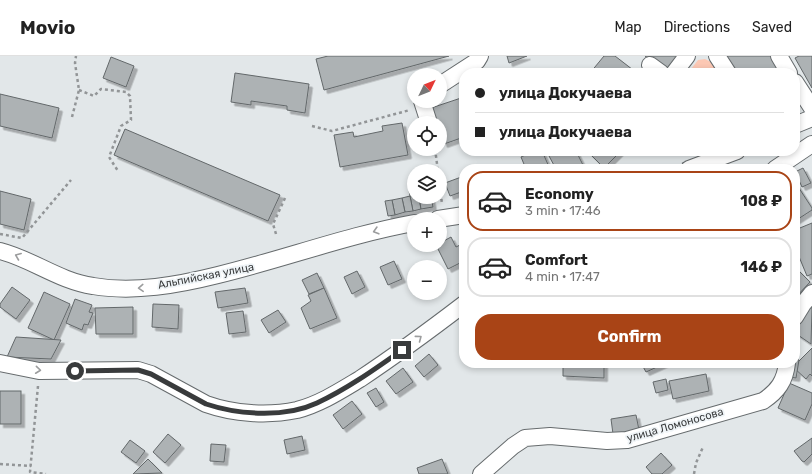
<!DOCTYPE html>
<html lang="en">
<head>
<meta charset="utf-8">
<style>
  body { margin:0; font-family:Rubik,sans-serif; background:#f6f6f6; color:#222; height:100vh; display:flex; flex-direction:column; font-size:15px; white-space:nowrap }
  * { box-sizing:border-box; margin:0 }
  p { font-size:13px; color:#767676 }
  .icon { flex:none; width:22px; height:22px; fill:none; stroke:currentColor; stroke-width:2; stroke-linecap:round; stroke-linejoin:round }
  .map { position:relative; flex:1; overflow:hidden }
  .panel { position:absolute; left:459px; top:108px; width:341px; height:204px; display:flex; flex-direction:column; background:#fff; border-radius:16px; box-shadow:0 2px 6px #0003 }
  .panel>* { flex:none }
  .top-card { position:absolute; left:459px; top:12px; width:341px; height:88px; border-radius:16px; box-shadow:0 2px 6px #0003; display:grid; align-content:center; height:88px; padding:0 16px; background:#fff }
  .needle { width:26px; rotate:47deg }
  .buttons { position:absolute; left:407px; top:12px; display:grid; gap:8px }
  .buttons a { display:grid; place-items:center; width:40px; height:40px; border-radius:50%; background:#fff; box-shadow:0 2px 6px #0003; font-size:20px }
  .end { position:absolute; width:18px; height:18px; margin:-9px; border:5px solid #393b3c; background:#fff; box-shadow:0 0 0 2px #fff }
  .from { border-radius:50% }
  .top-card b { display:flex; align-items:center; gap:14px; height:38px; font-size:15px }
  .top-card b+b { border-top:1px solid #e0e0e0 }
  .top-card i { width:10px; height:10px; background:#222 }
  ul { padding:7px 0 0; list-style:none }
  li { display:flex; align-items:center; gap:12px; height:60px; margin:0 8px 6px; padding:0 8px; border:2px solid #e0e0e0; border-radius:16px }
  li div { flex:1 }
  li b { display:block; font-size:15px }
  li em { font-style:normal; font-weight:700 }
  li.selected { border-color:#a94416 }
  li>.icon { width:36px; height:36px; stroke-width:1.5 }
  .cta { display:flex; gap:8px; margin-top:auto; padding:8px 16px }
  .cta a { flex:1; height:46px; border-radius:16px; background:#a94416; color:#fff; font-size:16px; font-weight:700; line-height:46px; text-align:center }
  header { display:flex; align-items:center; gap:24px; box-sizing:border-box; height:56px; padding:0 20px; background:#fff; border-bottom:1px solid #e0e0e0 }
  header strong { font-size:19px }
  nav { display:flex; gap:22px; margin-inline-start:auto; font-size:14px }
  .map>svg:first-child { display:block }
  .green { fill:#fcc8b4 }
  .building { fill:#adb2b4; stroke:#63686a; filter:url(#shadow) }
  .lines { fill:none; stroke-linecap:round; stroke-linejoin:round }
  .minor-casing { stroke:#666b6d; stroke-width:18 }
  .path { stroke:#929597; stroke-width:2.5; stroke-dasharray:3 3; stroke-linecap:butt }
  .minor { stroke:#fff; stroke-width:16 }
  .oneway { stroke:#9c9d9e }
  .route { stroke:#393b3c; stroke-width:5 }
  .labels { text-anchor:middle; dominant-baseline:central; stroke-width:3.5; stroke-linejoin:round; paint-order:stroke }
  .street-label { font-size:11px; fill:#393b3c; stroke:#eff4f7 }
</style>
</head>
<body>
<header>
<strong>Movio</strong>
<nav><a>Map</a><a>Directions</a><a>Saved</a></nav>
</header>
<div class="map">
<svg width="812" height="418" viewBox="0 0 812 418">
  <defs>
    <filter id="shadow"><feDropShadow dx="3.5" dy="3.5" stdDeviation="0" flood-color="#0004"/></filter>
  </defs>
  <rect width="100%" height="100%" fill="#e2e7e9"/>
  <polygon class="green" points="705,3 713,7 719,17 688,17 698,4"/>
  <g class="building">
    <polygon points="328,0 449,0 324,34 316,3"/>
    <polygon points="507,0 527,0 509,7"/>
    <polygon points="604,0 615,0 637,17 590,17"/>
    <polygon points="645,0 677,0 666,15"/>
    <polygon points="728,0 772,0 783,17 736,17 726,1"/>
    <polygon points="799,0 812,0 812,32 795,2"/>
    <polygon points="111,1 134,10 126,31 103,22"/>
    <polygon points="235,17 309,28 305,57 287,54 287,50 251,45 251,49 231,46"/>
    <polygon points="0,38 59,52 52,82 0,70"/>
    <polygon points="464,41 464,81 444,88 440,78 440,67 436,67 431,52"/>
    <polygon points="402,67 408,99 340,111 334,79 353,76 354,81 383,75 382,70"/>
    <polygon points="125,73 280,139 268,165 114,99"/>
    <polygon points="534,95 542,95 550,113 526,113 521,101"/>
    <polygon points="559,95 576,95 585,113 556,113 549,100"/>
    <polygon points="587,95 621,95 604,112"/>
    <polygon points="803,112 811,127 802,131 795,116"/>
    <polygon points="464,120 464,135 450,140 445,127"/>
    <polygon points="795,126 812,152 812,154 795,165"/>
    <polygon points="414,134 414,141 419,141 421,153 413,155 409,135"/>
    <polygon points="0,135 31,143 24,174 0,168"/>
    <polygon points="464,135 464,144 461,136"/>
    <polygon points="410,140 413,155 405,156 402,142"/>
    <polygon points="419,141 431,141 433,151 421,153"/>
    <polygon points="402,142 405,156 395,159 392,144"/>
    <polygon points="392,144 395,159 388,160 385,145"/>
    <polygon points="812,167 812,218 807,220 795,191 795,174"/>
    <polygon points="451,181 456,191 464,187 464,205 448,213 436,189 440,189 440,187"/>
    <polygon points="394,205 402,223 388,229 380,211"/>
    <polygon points="795,211 810,226 795,242"/>
    <polygon points="357,215 365,231 352,238 344,221"/>
    <polygon points="317,217 324,232 309,238 302,224"/>
    <polygon points="12,231 30,244 16,263 0,251 0,248"/>
    <polygon points="245,232 248,247 218,252 215,236"/>
    <polygon points="324,232 337,262 310,273 301,252 311,245 308,239"/>
    <polygon points="44,236 70,248 54,284 28,272"/>
    <polygon points="75,243 92,249 89,256 93,257 88,269 84,268 82,274 66,267"/>
    <polygon points="153,248 179,249 178,273 152,271"/>
    <polygon points="809,250 812,252 811,288 795,277 795,270"/>
    <polygon points="133,251 133,278 96,278 95,252"/>
    <polygon points="278,254 286,266 269,277 261,264"/>
    <polygon points="243,255 246,276 229,278 226,257"/>
    <polygon points="16,281 61,284 51,303 7,301"/>
    <polygon points="812,292 812,320 810,318 806,323 793,311"/>
    <polygon points="429,298 438,309 424,321 415,310"/>
    <polygon points="795,303 799,304 796,322 784,320 786,307 795,307"/>
    <polygon points="563,307 604,307 604,322 563,320"/>
    <polygon points="641,307 666,307 646,316"/>
    <polygon points="403,312 413,326 396,338 386,325"/>
    <polygon points="706,318 709,335 673,343 669,325"/>
    <polygon points="666,323 668,334 656,337 653,326"/>
    <polygon points="789,327 812,337 812,348 805,364 778,352"/>
    <polygon points="376,332 384,346 376,351 367,337"/>
    <rect x="0" y="335" width="21" height="33"/>
    <polygon points="352,345 362,358 343,373 333,359"/>
    <polygon points="636,359 639,374 613,378 611,363"/>
    <polygon points="168,378 181,389 165,407 153,396"/>
    <polygon points="302,380 305,394 287,398 284,384"/>
    <polygon points="812,382 812,398 804,406 802,405 794,395"/>
    <polygon points="130,384 145,395 136,407 121,396"/>
    <polygon points="211,388 226,389 224,406 210,405"/>
    <polygon points="661,397 672,409 662,418 652,418 646,411"/>
    <polygon points="148,403 162,417 133,418"/>
    <polygon points="442,403 448,418 419,418 417,412"/>
  </g>
  <g class="lines">
    <defs>
      <g id="minor">
        <polyline points="717,0 728,17"/>
        <polyline points="779,0 789,17"/>
        <polyline points="650,9 661,17"/>
        <polyline points="674,17 687,0"/>
        <polyline points="795,26 812,52"/>
        <polyline points="440,29 477,5 480,0"/>
        <polyline points="422,45 429,67"/>
        <polyline points="795,69 812,62"/>
        <polyline points="689,113 737,95"/>
        <polyline points="775,113 812,88"/>
        <polyline points="438,163 464,159"/>
        <path d="M 0,195 C 32,203 59,225 93,230 C 134,237 178,229 218,219 C 284,203 348,179 414,167"/>
        <polyline points="795,261 803,248 812,237"/>
        <path d="M 0,307 L 39,315 L 138,314 L 151,318 L 206,348 C 234,358 268,360 297,354 C 320,348 340,335 360,323 C 396,299 430,274 464,248"/>
        <path d="M 481,418 L 513,390 L 525,382 L 550,380 L 607,385 L 627,384 L 763,345 C 778,335 785,325 787,307"/>
      </g>
    </defs>
    <use href="#minor" class="minor-casing"/>
    <g class="path">
      <polyline points="79,34 94,40 101,33 126,36 130,40 131,64 121,70 109,101 118,115"/>
      <polyline points="72,61 79,34 75,7 76,0"/>
      <polyline points="312,70 332,75 410,54"/>
      <polyline points="435,93 438,115"/>
      <polyline points="440,131 442,148"/>
      <polyline points="0,178 22,182 71,124"/>
      <polyline points="276,178 273,168 286,140"/>
      <polyline points="38,330 30,416 46,418"/>
      <polyline points="0,408 31,410"/>
      <polyline points="694,418 696,407 703,391"/>
    </g>
    <use href="#minor" class="minor"/>
  </g>
  <defs><path id="oneway-chevron" d="M-2-3.5L2.5 0L-2 3.5" fill="none" stroke-width="1.6" stroke-linecap="round" stroke-linejoin="round"/></defs>
  <g class="oneway">
    <use href="#oneway-chevron" transform="translate(376 175) rotate(164)"/>
    <use href="#oneway-chevron" transform="translate(18 200) rotate(-158)"/>
    <use href="#oneway-chevron" transform="translate(141 232) rotate(177)"/>
    <use href="#oneway-chevron" transform="translate(419 282) rotate(-37)"/>
    <use href="#oneway-chevron" transform="translate(38 314) rotate(6)"/>
  </g>
  <g class="lines">
    <path class="route" d="M 75,315 L 138,314 L 151,318 L 206,348 C 239,359 285,362 317,347 C 347,333 375,313 402,294"/>
  </g>
  <g class="labels">
    <g class="street-label">
      <text transform="translate(206 220) rotate(-11)">Альпийская улица</text>
      <text transform="translate(675 369) rotate(-16)">улица Ломоносова</text>
    </g>
  </g>
</svg>
<div class="buttons">
<a><svg class="needle" viewBox="-14 -14 28 28"><path d="M0-13l5 13h-10z" fill="#e53935"/><path d="M0 13l5-13h-10z" fill="#767676"/></svg></a>
<a><svg class="icon" aria-label="locate" viewBox="0 0 24 24"><circle cx="12" cy="12" r="6"/><path d="M12 2v4M12 18v4M2 12h4M18 12h4"/></svg></a>
<a><svg class="icon" aria-label="layers" viewBox="0 0 24 24"><path d="M12 4l9 5-9 5-9-5zM3 14l9 5 9-5"/></svg></a>
<a>+</a>
<a>−</a>
</div>
<i class="end from" style="left:75px;top:315px"></i>
<i class="end" style="left:402px;top:294px"></i>
<div class="top-card">
<b><i class="from"></i>улица Докучаева</b>
<b><i></i>улица Докучаева</b>
</div>
<section class="panel">
<ul>
<li class="selected"><svg class="icon" aria-label="car" viewBox="0 0 24 24"><path d="M5 17H2v-5l4-1 3-4h7l3 4 3 1v5h-3M9 17h6M6 11h13"/><circle cx="7" cy="17" r="2"/><circle cx="17" cy="17" r="2"/></svg><div><b>Economy</b><p>3 min · 17:46</p></div><em>108 ₽</em></li>
<li><svg class="icon" aria-label="car" viewBox="0 0 24 24"><path d="M5 17H2v-5l4-1 3-4h7l3 4 3 1v5h-3M9 17h6M6 11h13"/><circle cx="7" cy="17" r="2"/><circle cx="17" cy="17" r="2"/></svg><div><b>Comfort</b><p>4 min · 17:47</p></div><em>146 ₽</em></li>
</ul>
<div class="cta"><a>Confirm</a></div>
</section>
</div>
</body>
</html>
